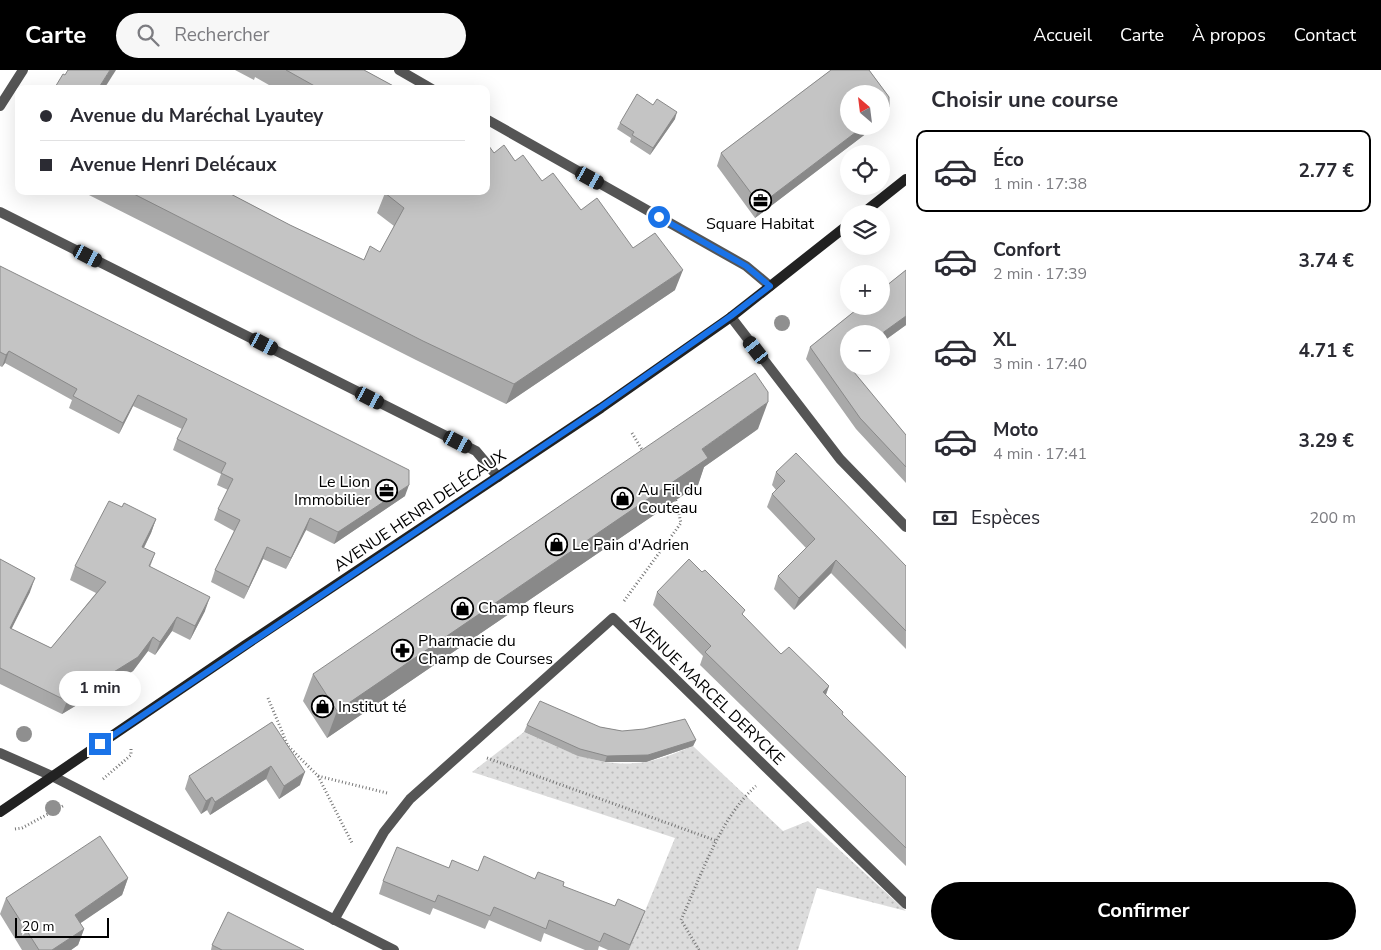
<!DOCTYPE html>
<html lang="fr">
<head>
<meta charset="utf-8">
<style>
  body { margin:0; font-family:"Nunito Sans",sans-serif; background:#f7f7f7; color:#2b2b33; height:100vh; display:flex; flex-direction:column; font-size:19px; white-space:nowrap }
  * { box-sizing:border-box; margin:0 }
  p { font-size:16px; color:#7c7c81 }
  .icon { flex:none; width:28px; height:28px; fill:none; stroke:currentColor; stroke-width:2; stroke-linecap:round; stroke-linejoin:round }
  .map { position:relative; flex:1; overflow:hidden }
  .details { display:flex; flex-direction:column; background:#fff; width:475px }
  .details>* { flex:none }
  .banner { position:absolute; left:15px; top:15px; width:475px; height:110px; border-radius:10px; box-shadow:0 5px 20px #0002; display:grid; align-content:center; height:110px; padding:0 25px; background:#fff }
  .needle { width:32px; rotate:332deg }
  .tools { position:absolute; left:840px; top:15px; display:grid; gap:10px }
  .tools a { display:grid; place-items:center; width:50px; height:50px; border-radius:50%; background:#fff; box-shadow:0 5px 20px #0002; font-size:25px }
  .scale { position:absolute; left:15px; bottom:12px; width:94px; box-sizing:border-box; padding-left:5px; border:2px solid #000; border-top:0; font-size:14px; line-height:18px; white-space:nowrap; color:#000; -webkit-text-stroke:4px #fff; paint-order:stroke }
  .end { position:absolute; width:22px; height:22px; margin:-11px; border:6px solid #1a73e8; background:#fff; box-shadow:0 0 0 2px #fff }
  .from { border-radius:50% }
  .bubble { position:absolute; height:35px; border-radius:18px; background:#fff; box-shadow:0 5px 20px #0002; font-size:16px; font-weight:700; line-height:35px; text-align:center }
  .car { position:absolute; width:15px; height:30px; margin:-15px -8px; border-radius:6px; box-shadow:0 0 4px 1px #0007; background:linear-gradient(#222 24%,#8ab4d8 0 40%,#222 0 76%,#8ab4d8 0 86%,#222 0) }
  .banner b { display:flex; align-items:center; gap:18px; height:48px; font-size:19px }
  .banner b+b { border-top:1px solid #e1e1e2 }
  .banner i { width:12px; height:12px; background:#2b2b33 }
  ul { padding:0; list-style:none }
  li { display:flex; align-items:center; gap:15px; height:82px; margin:0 10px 8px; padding:0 15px; border:2px solid transparent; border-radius:10px }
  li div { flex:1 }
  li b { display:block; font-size:19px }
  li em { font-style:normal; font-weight:700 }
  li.active { border-color:#000 }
  li>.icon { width:45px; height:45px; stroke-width:1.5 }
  h2 { padding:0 25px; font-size:22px; line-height:60px }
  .pay { display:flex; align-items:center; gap:12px; height:55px; padding:0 25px; font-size:19px }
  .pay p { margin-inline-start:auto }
  .cta { display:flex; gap:10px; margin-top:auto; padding:10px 25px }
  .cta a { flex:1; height:58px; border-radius:30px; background:#000; color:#fff; font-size:20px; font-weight:700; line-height:58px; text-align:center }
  header { display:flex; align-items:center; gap:30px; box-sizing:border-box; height:70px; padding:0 25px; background:#000; color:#fff }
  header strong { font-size:24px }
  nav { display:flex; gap:28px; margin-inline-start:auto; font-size:18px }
  .search { width:350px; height:45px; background:#f7f7f7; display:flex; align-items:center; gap:12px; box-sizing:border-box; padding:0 18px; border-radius:28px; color:#7c7c81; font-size:19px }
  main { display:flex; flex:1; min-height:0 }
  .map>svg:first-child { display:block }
  .park { fill:url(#park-dots) }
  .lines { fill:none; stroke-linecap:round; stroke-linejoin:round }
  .path { stroke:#777; stroke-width:3; stroke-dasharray:1 2.5; stroke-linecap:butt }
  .street { stroke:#555; stroke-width:10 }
  .secondary { stroke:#222; stroke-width:10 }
  .tree { fill:#8f8f8f }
  .wall { fill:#a9a9a9 }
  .shaded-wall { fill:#898989 }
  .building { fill:#c4c4c4; stroke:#898989 }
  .route { stroke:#1a73e8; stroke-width:6 }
  .labels { text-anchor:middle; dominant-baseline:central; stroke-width:4; stroke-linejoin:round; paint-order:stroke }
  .poi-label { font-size:16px; fill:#000; stroke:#fff; text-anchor:start }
  .street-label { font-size:16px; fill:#000; stroke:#fff }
</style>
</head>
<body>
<header>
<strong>Carte</strong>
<div class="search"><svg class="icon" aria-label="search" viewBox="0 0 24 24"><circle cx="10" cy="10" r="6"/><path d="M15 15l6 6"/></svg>Rechercher</div>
<nav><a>Accueil</a><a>Carte</a><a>À propos</a><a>Contact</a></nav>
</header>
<main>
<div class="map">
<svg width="906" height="880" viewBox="0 0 906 880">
  <defs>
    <pattern id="park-dots" width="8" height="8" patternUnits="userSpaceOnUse" patternTransform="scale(1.25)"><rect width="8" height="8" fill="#dcdcdc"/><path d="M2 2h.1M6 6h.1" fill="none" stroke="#bbb" stroke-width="1.8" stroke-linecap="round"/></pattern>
  </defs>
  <rect width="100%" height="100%" fill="#fff"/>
  <path class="park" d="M 524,662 C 565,680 599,699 645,692 C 662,689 678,682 693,676 L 783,761 L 808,751 L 906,841 L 817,818 L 798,880 L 629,880 L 675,768 L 472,702 Z"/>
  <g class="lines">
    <g class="path">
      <polyline points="632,363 644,383"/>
      <polyline points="624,531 681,453 676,431 674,427"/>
      <polyline points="268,628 288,676 318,706 387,723"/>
      <polyline points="487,688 717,771"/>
      <polyline points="318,706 352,773"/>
      <polyline points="103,709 131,685 131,677"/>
      <polyline points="15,759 22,758 63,736"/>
      <path d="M 699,880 L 681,850 C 700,808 721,746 756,716"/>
    </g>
    <g class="street">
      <polyline points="399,0 432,19"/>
      <polyline points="0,36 23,0"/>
      <polyline points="486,49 746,196 770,216"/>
      <polyline points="0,142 476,381 498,407"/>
      <polyline points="731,247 840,389 906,457"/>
      <polyline points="0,683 52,706 394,880"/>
      <polyline points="334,850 384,762 410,729 613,548 906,834"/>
    </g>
    <g class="secondary">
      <polyline points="862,144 906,109"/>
      <polyline points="0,742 244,576 601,338 731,247 849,154"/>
    </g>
  </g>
  <g class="tree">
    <circle cx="782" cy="253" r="8"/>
    <circle cx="24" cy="664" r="8"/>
    <circle cx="53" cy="738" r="8"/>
  </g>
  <g class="wall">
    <polygon points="235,0 364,0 399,19 276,19 255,7 254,10"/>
    <polygon points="831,0 869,0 889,27 889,37 885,50 881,52 881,24 849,24 849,56 876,56 755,148 717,96 721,83"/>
    <polygon points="675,49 650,85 630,72 631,68 617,59 620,53"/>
    <polygon points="494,83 515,91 633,178 675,220 506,334 416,290 81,121 225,121 290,155 364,190 380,182 394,156 377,143 385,123"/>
    <polygon points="0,196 405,426 334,474 306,460 286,499 263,489 244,529 211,512 215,500 234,461 214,450 218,439 228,420 217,415 221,404 173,380 177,369 182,359 133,336 119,364 69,338 72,330 5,293 2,297 0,296"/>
    <polygon points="906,200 906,255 881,273 849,264 849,295 848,296 906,365 906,413 856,359 806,289 810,277"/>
    <polygon points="758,359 704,397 698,415 327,668 303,631 313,604"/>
    <polygon points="776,402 906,496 906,579 831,503 794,540 774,519 778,506 806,478 767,437 772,424 776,420 772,415"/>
    <polygon points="122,437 156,449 151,463 144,478 155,483 150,497 205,541 190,570 172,561 155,585 148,581 133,601 62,644 0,614 0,489 30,522 11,559 51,578 96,523 70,510 75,496"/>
    <polygon points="702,502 743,546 781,584 829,616 826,625 843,642 842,644 906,707 906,796 700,595 703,586 653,535 657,522"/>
    <polygon points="272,652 300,715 279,729 266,709 210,745 207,740 201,744 185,719 189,706"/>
    <polygon points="527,655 600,657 622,661 696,670 693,676 646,692 605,692 578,686 524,662"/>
    <polygon points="449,798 535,809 563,816 640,854 629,880 608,880 599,876 598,880 585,880 544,863 541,872 489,850 485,859 433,838 430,845 379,824 383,811"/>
    <polygon points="128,808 122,825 80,853 84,859 78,875 71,880 22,880 0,844 6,828"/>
    <polygon points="212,875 304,880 211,880"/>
  </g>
  <g class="shaded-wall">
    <polygon points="110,0 116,0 104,19 98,19"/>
    <polygon points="889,37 885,50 881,52 881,43"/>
    <polygon points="677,42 675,49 650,85 653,78"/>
    <polygon points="864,56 876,56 755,148 760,135"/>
    <polygon points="683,200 675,220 506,334 514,314"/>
    <polygon points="906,246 906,255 881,273 881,264"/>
    <polygon points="9,281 5,293 2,297 6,285"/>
    <polygon points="849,287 849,295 839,302 844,290"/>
    <polygon points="138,325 133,336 119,364 123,353"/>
    <polygon points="768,332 758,359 704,397 698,415 327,668 337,641 702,379"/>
    <polygon points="409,415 405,426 334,474 338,462"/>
    <polygon points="310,448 306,460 286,499 291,488"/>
    <polygon points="156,449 151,463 137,491 142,477"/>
    <polygon points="267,477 263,489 244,529 249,517"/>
    <polygon points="836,490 831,503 794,540 799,528"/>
    <polygon points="35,508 30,522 5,572 10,558"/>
    <polygon points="210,527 205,541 190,570 195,556"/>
    <polygon points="177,547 172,561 155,585 160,572"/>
    <polygon points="153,567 148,581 133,601 62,644 67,631"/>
    <polygon points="829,616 824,629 823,622"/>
    <polygon points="696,670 693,676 646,692 605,692 607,686"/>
    <polygon points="271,696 266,709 210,745 215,732"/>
    <polygon points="305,702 300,715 279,729 284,716"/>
    <polygon points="212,727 207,740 201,744 206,731"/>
    <polygon points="128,808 122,825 69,861 75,845"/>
    <polygon points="645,841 640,854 628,880"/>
    <polygon points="84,859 78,875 71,880 52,880"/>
  </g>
  <g class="building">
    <polygon points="68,0 110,0 98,19 54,19 63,4 65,5"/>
    <polygon points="286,0 364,0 399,19 320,19"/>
    <polygon points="831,0 869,0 889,27 889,37 881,43 881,24 849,24 849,56 864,56 760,135 721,83"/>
    <polygon points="637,24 653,35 657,29 677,42 653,78 632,65 634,62 620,53"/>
    <polygon points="486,72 494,83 504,75 515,91 523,85 542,111 553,103 581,140 597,128 633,178 655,163 683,200 514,314 423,271 128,121 225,121 290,155 364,190 370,176 380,182 404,138 385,123 386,121 486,121"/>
    <polygon points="0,196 409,400 409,415 338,462 310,448 291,488 267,477 249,517 215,500 240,450 218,439 233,409 221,403 226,393 177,369 187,349 138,325 123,353 73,326 77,319 9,281 6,285 0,282"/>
    <polygon points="906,200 906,246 881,264 849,264 849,287 844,290 906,365 906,397 860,348 810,277 861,236 881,236 881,220"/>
    <polygon points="755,303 768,322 768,332 702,379 708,388 337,641 313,604"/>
    <polygon points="796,383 906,496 906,561 836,490 799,528 778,506 815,469 772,424 785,411 776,402"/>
    <polygon points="109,431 122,437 124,433 156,449 142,477 155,483 149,496 210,527 195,556 177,547 160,572 153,567 138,587 67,631 0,598 0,489 35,508 10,558 51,578 106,512 75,496"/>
    <polygon points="689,489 702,502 705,500 745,540 742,544 781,584 789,577 829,616 823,622 843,642 842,644 906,707 906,778 705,582 711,576 657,522"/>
    <polygon points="540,631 600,657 622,661 644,659 685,649 696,670 648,685 607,686 580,679 527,655"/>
    <polygon points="272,652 305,702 284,716 271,696 215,732 212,727 206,731 189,706"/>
    <polygon points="100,766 128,808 75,845 84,859 52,880 39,880 6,828"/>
    <polygon points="397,777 449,798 452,790 478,801 484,786 535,809 538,802 564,812 563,816 615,836 618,829 645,841 630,875 604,863 600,872 549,850 546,859 494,837 490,846 438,825 435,832 383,811"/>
    <polygon points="228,842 304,880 222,880 212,875"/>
  </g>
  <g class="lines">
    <polyline class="route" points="100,674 600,338 731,246 770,216 746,196 659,147"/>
  </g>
  <defs>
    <symbol id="office-ring" viewBox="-11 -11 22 22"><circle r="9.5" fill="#fff" stroke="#000" stroke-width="1.5"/><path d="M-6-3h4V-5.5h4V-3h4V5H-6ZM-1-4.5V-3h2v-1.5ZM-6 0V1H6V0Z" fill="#000"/></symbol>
    <symbol id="shop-ring" viewBox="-11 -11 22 22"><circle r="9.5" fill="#fff" stroke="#000" stroke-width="1.5"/><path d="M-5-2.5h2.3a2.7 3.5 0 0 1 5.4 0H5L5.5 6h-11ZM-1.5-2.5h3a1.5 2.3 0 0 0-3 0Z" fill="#000"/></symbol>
    <symbol id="pharmacy-ring" viewBox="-11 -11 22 22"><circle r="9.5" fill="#fff" stroke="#000" stroke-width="1.5"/><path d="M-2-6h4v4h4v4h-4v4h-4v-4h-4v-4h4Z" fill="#000"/></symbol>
  </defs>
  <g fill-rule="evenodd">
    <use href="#office-ring" x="748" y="118" width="25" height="25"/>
    <use href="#office-ring" x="374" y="408" width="25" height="25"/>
    <use href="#shop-ring" x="610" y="416" width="25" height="25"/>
    <use href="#shop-ring" x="544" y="462" width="25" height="25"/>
    <use href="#shop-ring" x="450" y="526" width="25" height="25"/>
    <use href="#pharmacy-ring" x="390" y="568" width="25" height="25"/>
    <use href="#shop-ring" x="310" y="624" width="25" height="25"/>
  </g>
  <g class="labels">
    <g class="poi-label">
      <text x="760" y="154" text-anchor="middle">Square Habitat</text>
      <text x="370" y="412" text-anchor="end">Le Lion<tspan x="370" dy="18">Immobilier</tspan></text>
      <text x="638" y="420">Au Fil du<tspan x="638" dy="18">Couteau</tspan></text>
      <text x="572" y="475">Le Pain d'Adrien</text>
      <text x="478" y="538">Champ fleurs</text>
      <text x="418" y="571">Pharmacie du<tspan x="418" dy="18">Champ de Courses</tspan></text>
      <text x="338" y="637">Institut té</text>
    </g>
    <g class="street-label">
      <text transform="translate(420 441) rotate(-34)">AVENUE HENRI DELÉCAUX</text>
      <text transform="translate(707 620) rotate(44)">AVENUE MARCEL DERYCKE</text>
    </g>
  </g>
</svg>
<div class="tools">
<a><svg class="needle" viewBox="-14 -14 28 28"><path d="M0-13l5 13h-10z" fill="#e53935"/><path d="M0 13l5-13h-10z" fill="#7c7c81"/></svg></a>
<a><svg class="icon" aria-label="locate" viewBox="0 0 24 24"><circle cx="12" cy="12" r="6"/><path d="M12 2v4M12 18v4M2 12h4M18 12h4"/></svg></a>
<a><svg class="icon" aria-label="layers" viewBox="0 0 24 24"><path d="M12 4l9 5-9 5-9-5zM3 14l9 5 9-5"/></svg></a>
<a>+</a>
<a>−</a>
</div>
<div class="scale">20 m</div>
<i class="end from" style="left:659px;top:147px"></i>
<i class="end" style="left:100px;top:674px"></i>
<div class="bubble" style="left:59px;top:601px;width:82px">1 min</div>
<i class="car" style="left:590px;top:108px;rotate:119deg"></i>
<i class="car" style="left:88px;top:186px;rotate:117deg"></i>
<i class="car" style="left:264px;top:274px;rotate:117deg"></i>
<i class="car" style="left:756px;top:280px;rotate:322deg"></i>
<i class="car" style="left:370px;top:328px;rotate:117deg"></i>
<i class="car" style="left:458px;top:372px;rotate:117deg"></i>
<div class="banner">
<b><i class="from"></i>Avenue du Maréchal Lyautey</b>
<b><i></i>Avenue Henri Delécaux</b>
</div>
</div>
<section class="details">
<h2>Choisir une course</h2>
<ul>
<li class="active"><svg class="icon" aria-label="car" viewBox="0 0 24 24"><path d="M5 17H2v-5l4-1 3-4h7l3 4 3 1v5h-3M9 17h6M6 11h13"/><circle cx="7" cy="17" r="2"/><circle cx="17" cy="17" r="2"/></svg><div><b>Éco</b><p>1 min · 17:38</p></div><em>2.77 €</em></li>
<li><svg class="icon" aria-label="car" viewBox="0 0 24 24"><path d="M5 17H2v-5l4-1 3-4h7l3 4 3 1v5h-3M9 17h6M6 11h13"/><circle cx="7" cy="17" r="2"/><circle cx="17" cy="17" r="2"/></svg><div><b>Confort</b><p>2 min · 17:39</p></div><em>3.74 €</em></li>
<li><svg class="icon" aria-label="car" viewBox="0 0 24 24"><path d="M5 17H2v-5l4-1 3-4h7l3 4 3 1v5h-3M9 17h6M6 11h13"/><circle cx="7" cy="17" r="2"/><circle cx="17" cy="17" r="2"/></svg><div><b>XL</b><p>3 min · 17:40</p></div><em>4.71 €</em></li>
<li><svg class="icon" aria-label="car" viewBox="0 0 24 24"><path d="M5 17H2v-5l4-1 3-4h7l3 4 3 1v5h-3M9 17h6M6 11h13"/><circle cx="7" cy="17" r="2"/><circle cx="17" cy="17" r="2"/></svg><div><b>Moto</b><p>4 min · 17:41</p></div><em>3.29 €</em></li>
</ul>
<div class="pay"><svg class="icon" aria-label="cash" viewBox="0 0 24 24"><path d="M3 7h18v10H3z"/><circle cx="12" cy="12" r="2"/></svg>Espèces<p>200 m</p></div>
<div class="cta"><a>Confirmer</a></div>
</section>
</main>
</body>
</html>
